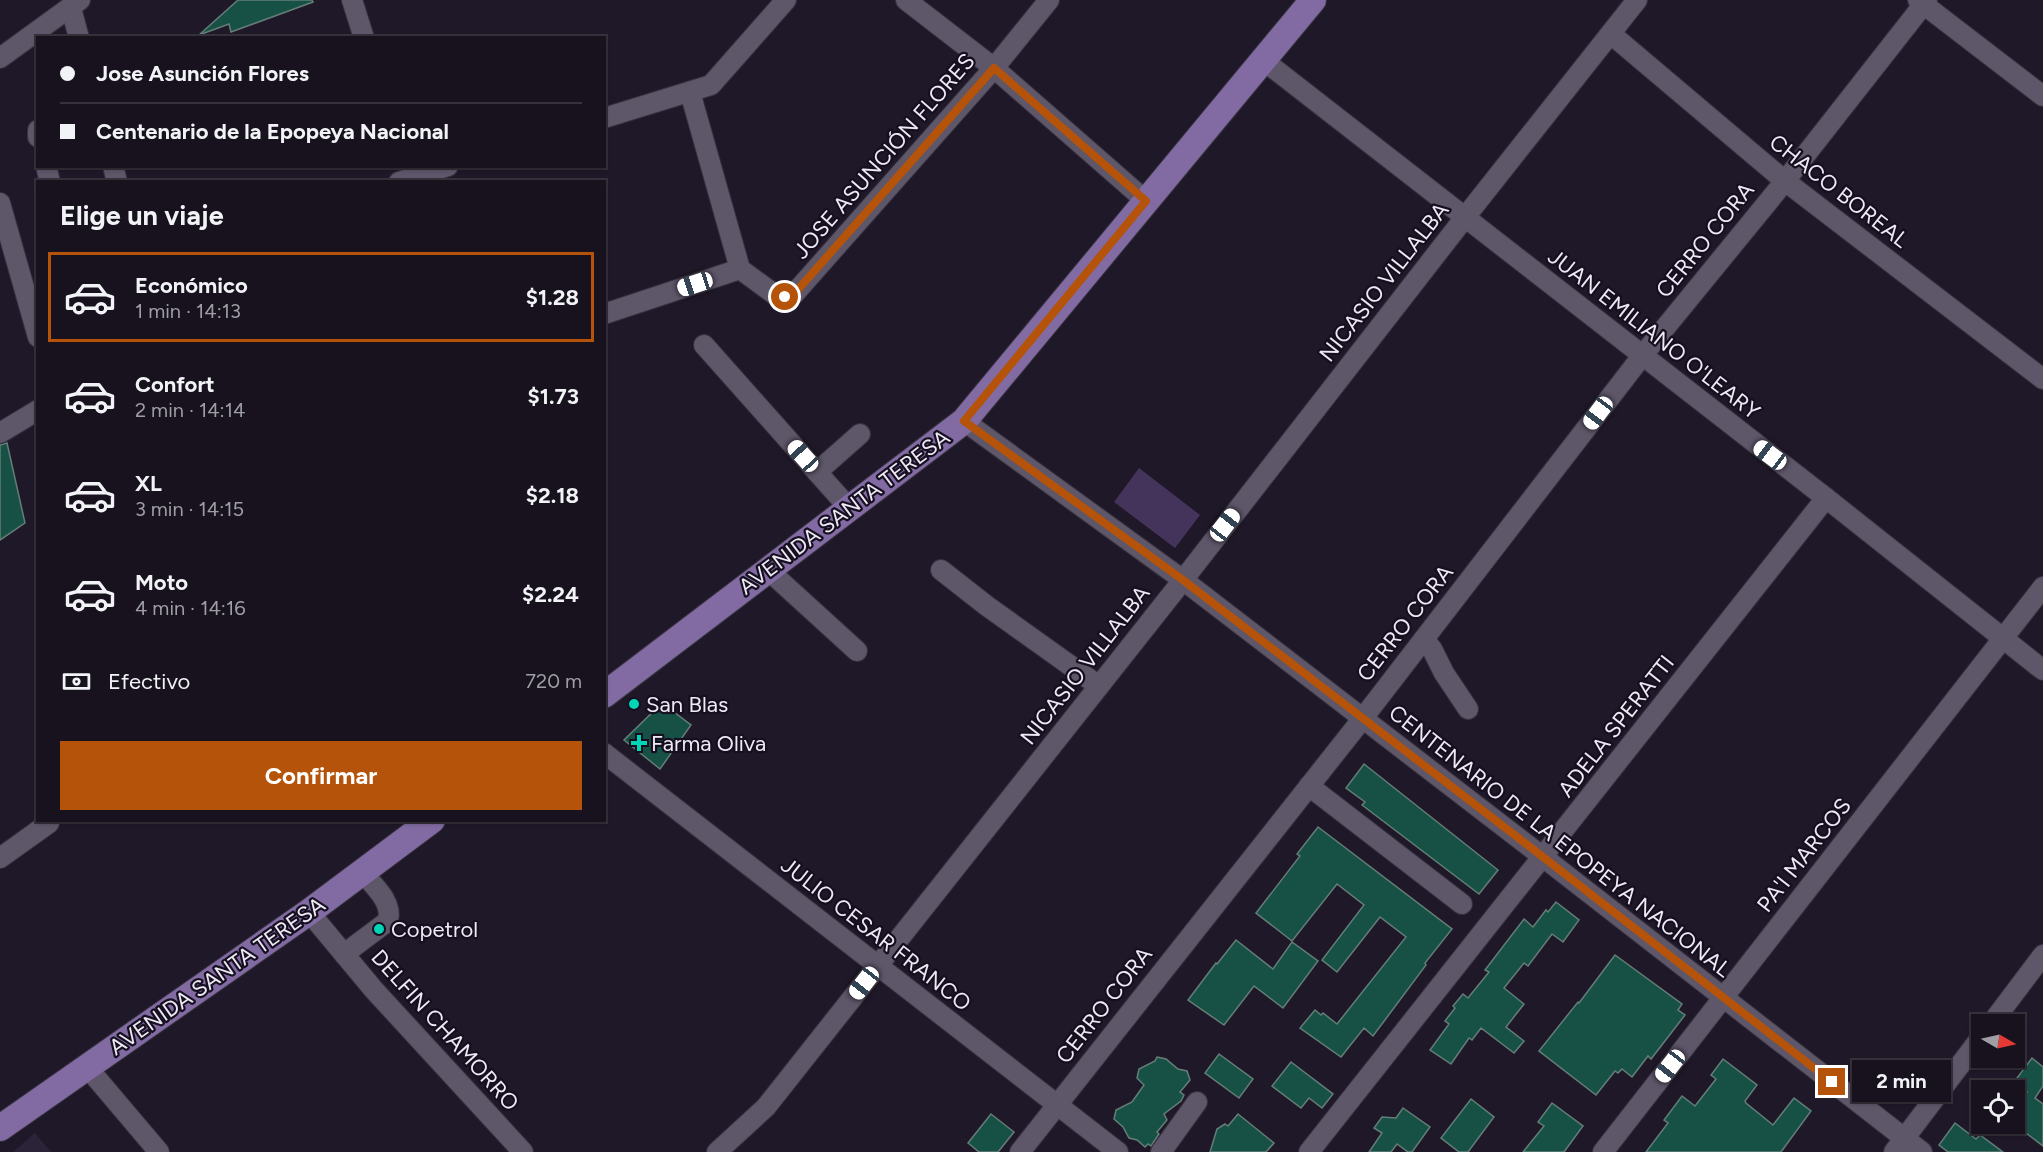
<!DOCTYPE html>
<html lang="es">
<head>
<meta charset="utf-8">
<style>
  body { margin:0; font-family:Figtree,sans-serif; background:#24202b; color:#f1f3f6; height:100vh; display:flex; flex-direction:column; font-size:22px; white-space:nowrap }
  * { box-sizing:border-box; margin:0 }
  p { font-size:20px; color:#9e9ea4 }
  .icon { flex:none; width:33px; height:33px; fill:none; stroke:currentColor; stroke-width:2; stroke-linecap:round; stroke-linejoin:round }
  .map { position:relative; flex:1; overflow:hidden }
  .panel { position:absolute; left:36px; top:180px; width:570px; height:642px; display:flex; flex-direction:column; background:#17121e; border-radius:0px; box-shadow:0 2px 4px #0004,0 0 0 2px #36323c }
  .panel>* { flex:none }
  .guide { position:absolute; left:36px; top:36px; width:570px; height:132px; border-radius:0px; box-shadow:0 2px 4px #0004,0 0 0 2px #36323c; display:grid; align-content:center; height:132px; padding:0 24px; background:#17121e }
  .needle { width:39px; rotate:99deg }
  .fabs { position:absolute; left:1971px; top:1014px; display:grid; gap:12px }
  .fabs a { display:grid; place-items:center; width:54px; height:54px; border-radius:0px; background:#17121e; box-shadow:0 2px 4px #0004,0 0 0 2px #36323c; font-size:30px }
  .end { position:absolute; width:27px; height:27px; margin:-14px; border:8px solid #b45309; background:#fff; box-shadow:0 0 0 3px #fff }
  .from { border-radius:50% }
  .bubble { position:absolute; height:42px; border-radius:0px; background:#17121e; box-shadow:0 2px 4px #0004,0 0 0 2px #36323c; font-size:20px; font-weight:700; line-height:42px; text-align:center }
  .car { position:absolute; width:18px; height:36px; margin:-18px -9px; border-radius:8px; box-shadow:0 0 4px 2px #0007; background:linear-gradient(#fff 24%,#345 0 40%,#fff 0 76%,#345 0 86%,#fff 0) }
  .guide b { display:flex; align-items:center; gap:21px; height:57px; font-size:22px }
  .guide b+b { border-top:2px solid #36323c }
  .guide i { width:15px; height:15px; background:#f1f3f6 }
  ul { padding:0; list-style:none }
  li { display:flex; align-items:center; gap:18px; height:90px; margin:0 12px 9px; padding:0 12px; border:3px solid transparent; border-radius:0px }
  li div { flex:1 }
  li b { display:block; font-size:22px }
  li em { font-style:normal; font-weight:700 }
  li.on { border-color:#b45309 }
  li>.icon { width:54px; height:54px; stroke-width:1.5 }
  h2 { padding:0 24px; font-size:27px; line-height:72px }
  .pay { display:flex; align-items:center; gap:15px; height:66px; padding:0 24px; font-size:22px }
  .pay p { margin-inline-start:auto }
  .action { display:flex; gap:12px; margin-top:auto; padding:12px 24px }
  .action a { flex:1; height:69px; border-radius:0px; background:#b45309; color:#fff; font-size:24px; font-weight:700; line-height:69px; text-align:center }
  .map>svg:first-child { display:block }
  .built { fill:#2b2338 }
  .green { fill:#44345b }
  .building { fill:#175146; stroke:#647e77; stroke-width:1.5 }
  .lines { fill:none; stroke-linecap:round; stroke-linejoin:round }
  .minor-casing { stroke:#37323f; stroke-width:22 }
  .major-casing { stroke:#37323f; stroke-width:28 }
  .minor { stroke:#5e576a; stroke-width:20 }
  .major { stroke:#816ba2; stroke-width:26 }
  .route { stroke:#b45309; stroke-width:8 }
  .poi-dot { fill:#02d5b6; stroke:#160f1f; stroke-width:2 }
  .labels { text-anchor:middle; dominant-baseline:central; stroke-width:4.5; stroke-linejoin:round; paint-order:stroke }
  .street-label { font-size:22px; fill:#ede9f5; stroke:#160f1f }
  .poi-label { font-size:22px; fill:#ede9f5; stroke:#160f1f; text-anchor:start }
</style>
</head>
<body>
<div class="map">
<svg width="2043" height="1152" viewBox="0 0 2043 1152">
  <rect width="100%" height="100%" fill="#1f1828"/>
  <polygon class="built" points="35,1133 51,1152 13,1152"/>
  <polygon class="green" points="1139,468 1200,515 1175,548 1114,502"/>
  <g class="building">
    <polygon points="238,0 312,0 313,2 231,32 229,24 199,35"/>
    <polygon points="7,443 25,523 0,540 0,445"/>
    <polygon points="662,703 691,725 660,769 624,740"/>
    <polygon points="1364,764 1498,870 1479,894 1362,805 1365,802 1346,788"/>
    <polygon points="1318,827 1452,929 1425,963 1426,965 1373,1036 1364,1028 1341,1057 1300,1028 1315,1010 1321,1015 1323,1013 1337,1024 1406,937 1380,917 1337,972 1322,960 1364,905 1337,884 1292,941 1256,913 1300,856 1297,854"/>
    <polygon points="1556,902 1579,920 1563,942 1552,934 1528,966 1524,963 1504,988 1524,1004 1506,1027 1524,1041 1514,1053 1481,1028 1472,1040 1469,1038 1451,1064 1430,1050 1449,1024 1445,1021 1455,1008 1453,1006 1463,994 1468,998 1489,972 1485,970 1524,919 1533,927 1546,910 1548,912"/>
    <polygon points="1236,940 1273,969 1292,942 1318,961 1283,1008 1254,986 1224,1025 1188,1000 1216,963 1217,964"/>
    <polygon points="1615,955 1682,1004 1678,1010 1685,1015 1651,1059 1648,1056 1632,1077 1622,1069 1618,1073 1615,1071 1596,1095 1539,1051 1578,1002 1579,1003"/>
    <polygon points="1219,1054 1253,1079 1239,1098 1205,1073"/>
    <polygon points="1157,1057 1166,1059 1178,1069 1187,1071 1190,1080 1180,1092 1184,1095 1181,1101 1164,1114 1167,1120 1157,1132 1159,1134 1151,1146 1148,1144 1145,1147 1137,1140 1129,1138 1123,1127 1114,1119 1116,1110 1132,1102 1144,1085 1137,1078 1139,1069 1155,1061"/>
    <polygon points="2032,1058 2043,1067 2043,1086 2035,1098 2043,1104 2043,1146 2014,1124 2014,1108 2027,1092 2014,1082"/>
    <polygon points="1723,1059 1757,1085 1745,1101 1746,1103 1773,1125 1794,1098 1811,1111 1781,1152 1646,1152 1668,1123 1664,1120 1682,1096 1695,1106 1716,1079 1711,1075"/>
    <polygon points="1291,1062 1333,1094 1322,1108 1309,1098 1301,1108 1272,1086"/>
    <polygon points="1471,1099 1494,1117 1468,1152 1459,1152 1441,1138"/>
    <polygon points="1552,1103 1583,1126 1564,1152 1523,1152 1544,1126 1538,1122"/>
    <polygon points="1403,1108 1430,1127 1412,1152 1408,1152 1397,1144 1391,1152 1369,1152 1382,1133 1374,1128 1382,1117 1396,1118"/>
    <polygon points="991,1114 1014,1132 998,1152 979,1152 968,1143"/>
    <polygon points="1238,1114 1274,1143 1266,1152 1210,1152 1217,1129 1225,1124 1228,1126"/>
    <polygon points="1955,1123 1976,1139 1980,1135 2003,1152 1948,1152 1939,1145"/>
  </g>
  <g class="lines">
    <defs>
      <g id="minor">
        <polyline points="352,0 364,38"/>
        <polyline points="906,0 994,68 1146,201"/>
        <polyline points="1918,0 2043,96"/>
        <polyline points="71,8 79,38"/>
        <polyline points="1611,34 1785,181 2043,379"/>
        <polyline points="0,58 80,0"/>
        <polyline points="1263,60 1826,498 2043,670"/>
        <polyline points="690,92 740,269"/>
        <polyline points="604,118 711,85 786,0"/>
        <polyline points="38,130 38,137"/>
        <polyline points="46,166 50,182"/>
        <polyline points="113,166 117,182"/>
        <polyline points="399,182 448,166"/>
        <polyline points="0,203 38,337"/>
        <polyline points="740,269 777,296 785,297 794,294 994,68 1049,0"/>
        <polyline points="604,314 740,269"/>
        <polyline points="704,345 849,508"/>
        <polyline points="964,421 1183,580 1543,857 1922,1152"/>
        <polyline points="0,433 38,410"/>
        <polyline points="817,472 860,434"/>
        <polyline points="768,570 857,651"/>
        <polyline points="941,570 987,606 1099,686"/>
        <polyline points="1424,639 1432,649 1444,673 1468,709"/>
        <polyline points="604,753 1118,1152"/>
        <polyline points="1309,786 1462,904"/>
        <polyline points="0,858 49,823"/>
        <polyline points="309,912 374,990 523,1152"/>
        <path d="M 344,954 L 388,921 C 393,902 374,886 363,873"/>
        <polyline points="1991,1024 2043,955"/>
        <polyline points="87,1067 159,1152"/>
        <polyline points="717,1152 766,1107 1183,580 1466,216 1637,0"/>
        <polyline points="1020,1152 1363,718 1642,356 1785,181 1927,0"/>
        <polyline points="1161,1152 1197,1102"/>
        <polyline points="1309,1152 1826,498"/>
        <polyline points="1603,1152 2043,587"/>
        <polyline points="1894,1152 1982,1036"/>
      </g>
      <g id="major">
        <polyline points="604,695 964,421 1313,0"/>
        <polyline points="0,1128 309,912 432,820"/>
      </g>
    </defs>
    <use href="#minor" class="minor-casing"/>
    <use href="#major" class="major-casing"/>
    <use href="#minor" class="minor"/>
    <use href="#major" class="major"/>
  </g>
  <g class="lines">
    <polyline class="route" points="785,297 794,294 994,68 1146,201 964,421 1183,580 1525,843 1832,1082"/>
  </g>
  <g class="poi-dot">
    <circle cx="634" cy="704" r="6"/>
    <path d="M636 734h6v6h6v6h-6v6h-6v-6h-6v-6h6z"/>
    <circle cx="379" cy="929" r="6"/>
  </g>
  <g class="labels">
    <g class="street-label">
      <text transform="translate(884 156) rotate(-49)">JOSE ASUNCIÓN FLORES</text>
      <text transform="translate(1839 191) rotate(38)">CHACO BOREAL</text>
      <text transform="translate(1705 240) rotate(-51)">CERRO CORA</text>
      <text transform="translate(1384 282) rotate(-52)">NICASIO VILLALBA</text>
      <text transform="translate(1654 334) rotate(38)">JUAN EMILIANO O'LEARY</text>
      <text transform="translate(844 512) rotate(-37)">AVENIDA SANTA TERESA</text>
      <text transform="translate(1405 623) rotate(-52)">CERRO CORA</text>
      <text transform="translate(1085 665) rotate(-52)">NICASIO VILLALBA</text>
      <text transform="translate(1616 726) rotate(-52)">ADELA SPERATTI</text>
      <text transform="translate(1560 841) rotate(38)">CENTENARIO DE LA EPOPEYA NACIONAL</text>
      <text transform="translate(1804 855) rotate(-52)">PA'I MARCOS</text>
      <text transform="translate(876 934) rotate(38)">JULIO CESAR FRANCO</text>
      <text transform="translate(217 976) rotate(-35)">AVENIDA SANTA TERESA</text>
      <text transform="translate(1104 1005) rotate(-52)">CERRO CORA</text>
      <text transform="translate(445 1030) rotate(48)">DELFIN CHAMORRO</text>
    </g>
    <g class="poi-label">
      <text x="646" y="704">San Blas</text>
      <text x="651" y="743">Farma Oliva</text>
      <text x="391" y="929">Copetrol</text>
    </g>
  </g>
</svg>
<div class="fabs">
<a><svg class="needle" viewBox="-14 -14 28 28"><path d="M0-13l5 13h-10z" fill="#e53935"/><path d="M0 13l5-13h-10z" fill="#9e9ea4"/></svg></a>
<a><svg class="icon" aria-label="locate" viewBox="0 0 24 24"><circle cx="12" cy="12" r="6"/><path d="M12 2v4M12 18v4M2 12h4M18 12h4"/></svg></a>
</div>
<i class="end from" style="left:785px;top:297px"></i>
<i class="end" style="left:1832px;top:1082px"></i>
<div class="bubble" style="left:1852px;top:1060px;width:99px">2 min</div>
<i class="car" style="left:695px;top:284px;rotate:252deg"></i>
<i class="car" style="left:1598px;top:413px;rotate:217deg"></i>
<i class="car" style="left:1770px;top:455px;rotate:307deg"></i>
<i class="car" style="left:803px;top:456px;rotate:318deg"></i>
<i class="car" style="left:1225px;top:525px;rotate:38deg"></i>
<i class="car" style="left:864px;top:983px;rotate:218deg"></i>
<i class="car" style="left:1670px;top:1066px;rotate:218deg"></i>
<div class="guide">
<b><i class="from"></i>Jose Asunción Flores</b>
<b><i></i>Centenario de la Epopeya Nacional</b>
</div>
<section class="panel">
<h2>Elige un viaje</h2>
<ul>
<li class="on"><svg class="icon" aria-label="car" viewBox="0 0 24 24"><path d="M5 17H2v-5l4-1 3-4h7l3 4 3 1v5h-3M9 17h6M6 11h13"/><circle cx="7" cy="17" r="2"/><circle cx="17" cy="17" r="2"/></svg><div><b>Económico</b><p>1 min · 14:13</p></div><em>$1.28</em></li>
<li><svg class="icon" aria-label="car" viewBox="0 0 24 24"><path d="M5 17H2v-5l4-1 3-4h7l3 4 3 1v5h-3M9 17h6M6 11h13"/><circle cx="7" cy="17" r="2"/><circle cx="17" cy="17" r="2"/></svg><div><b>Confort</b><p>2 min · 14:14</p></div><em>$1.73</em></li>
<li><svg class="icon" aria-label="car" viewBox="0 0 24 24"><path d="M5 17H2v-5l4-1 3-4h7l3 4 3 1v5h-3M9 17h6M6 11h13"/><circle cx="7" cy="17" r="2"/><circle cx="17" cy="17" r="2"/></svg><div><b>XL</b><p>3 min · 14:15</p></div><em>$2.18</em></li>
<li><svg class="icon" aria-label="car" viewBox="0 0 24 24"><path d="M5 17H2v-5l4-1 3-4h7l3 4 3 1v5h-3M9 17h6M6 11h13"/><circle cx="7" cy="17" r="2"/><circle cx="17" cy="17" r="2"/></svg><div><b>Moto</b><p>4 min · 14:16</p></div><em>$2.24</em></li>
</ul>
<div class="pay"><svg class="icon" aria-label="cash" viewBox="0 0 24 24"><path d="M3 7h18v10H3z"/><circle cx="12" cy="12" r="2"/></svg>Efectivo<p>720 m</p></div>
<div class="action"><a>Confirmar</a></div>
</section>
</div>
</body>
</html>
